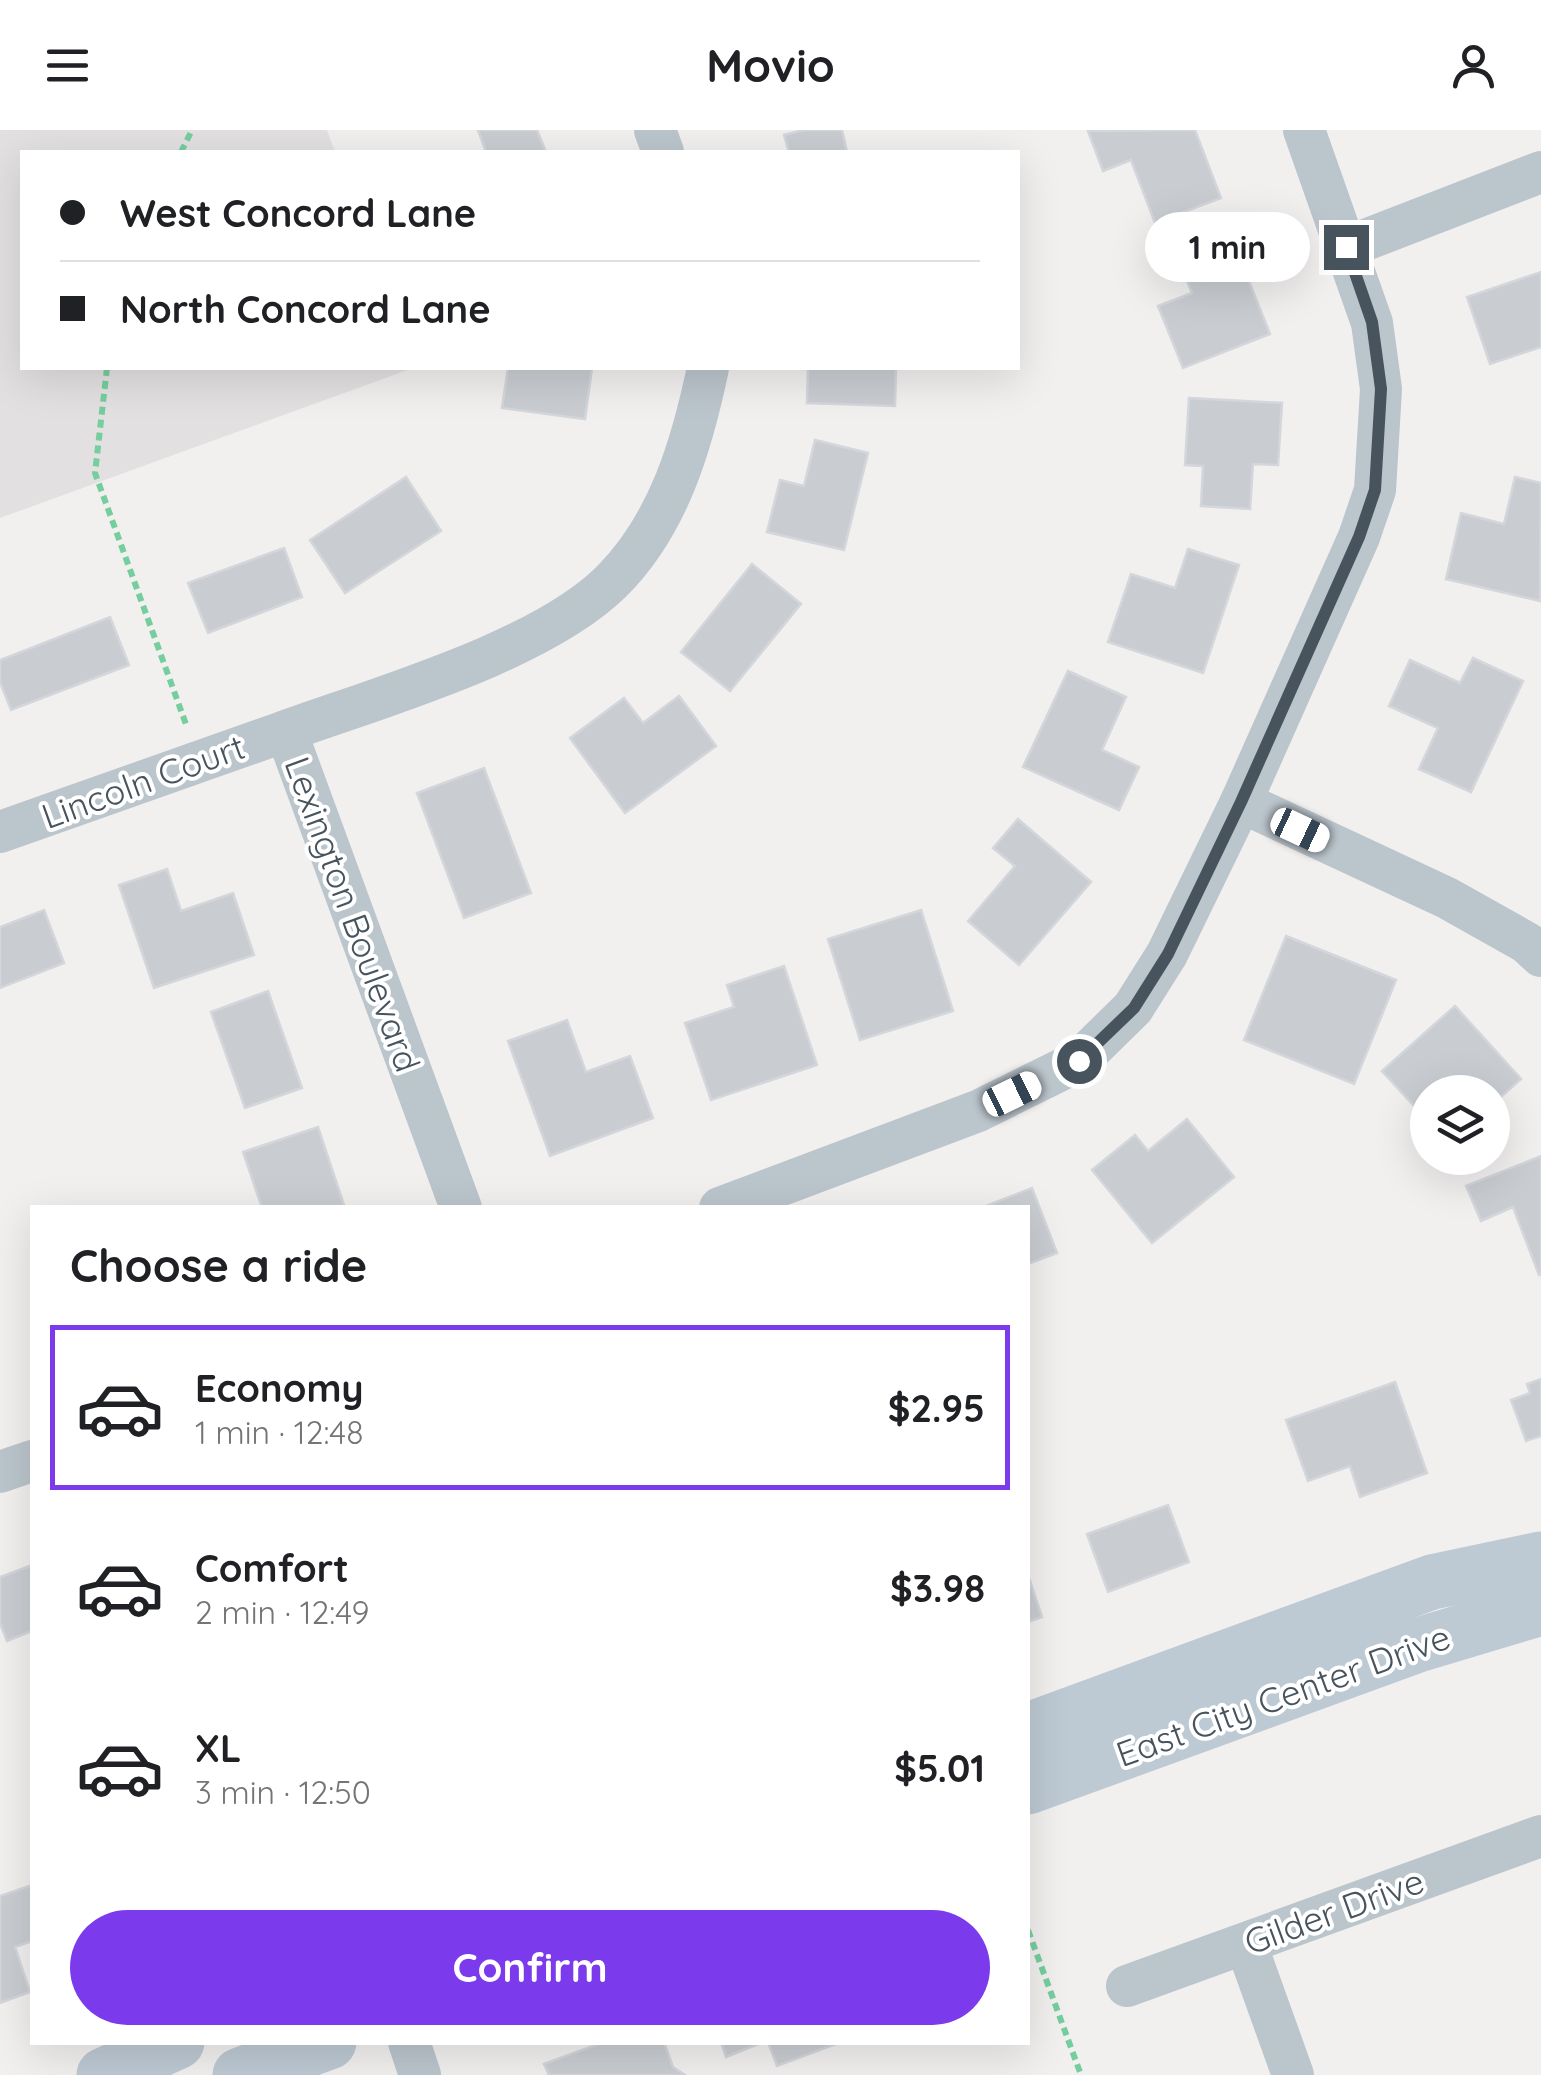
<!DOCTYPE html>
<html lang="en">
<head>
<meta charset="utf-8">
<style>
  body { margin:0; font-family:Quicksand,sans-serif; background:#f2f2f2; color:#202124; height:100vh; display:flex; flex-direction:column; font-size:38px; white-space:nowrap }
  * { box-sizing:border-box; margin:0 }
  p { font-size:32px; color:#757577 }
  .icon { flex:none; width:55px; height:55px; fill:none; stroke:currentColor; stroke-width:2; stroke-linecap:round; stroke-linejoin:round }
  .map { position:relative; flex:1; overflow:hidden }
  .panel { position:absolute; left:30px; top:1075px; width:1000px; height:840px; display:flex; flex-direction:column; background:#fff; border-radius:0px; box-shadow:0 10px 40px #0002 }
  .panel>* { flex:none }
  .hud { position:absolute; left:20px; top:20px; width:1000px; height:220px; border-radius:0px; box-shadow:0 10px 40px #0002; display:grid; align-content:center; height:220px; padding:0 40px; background:#fff }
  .tools { position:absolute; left:1410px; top:945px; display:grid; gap:20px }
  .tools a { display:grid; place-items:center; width:100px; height:100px; border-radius:50%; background:#fff; box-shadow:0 10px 40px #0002; font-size:50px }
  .end { position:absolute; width:45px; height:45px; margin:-22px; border:12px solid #47545d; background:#fff; box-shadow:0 0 0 5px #fff }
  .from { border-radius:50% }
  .bubble { position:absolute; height:70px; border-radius:35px; background:#fff; box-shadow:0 10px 40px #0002; font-size:32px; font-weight:700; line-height:70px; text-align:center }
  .car { position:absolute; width:30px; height:60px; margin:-30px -15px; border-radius:12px; box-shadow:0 0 8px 2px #0007; background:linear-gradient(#fff 24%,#345 0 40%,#fff 0 76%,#345 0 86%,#fff 0) }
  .hud b { display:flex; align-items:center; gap:35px; height:95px; font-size:38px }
  .hud b+b { border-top:2px solid #e0e0e0 }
  .hud i { width:25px; height:25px; background:#202124 }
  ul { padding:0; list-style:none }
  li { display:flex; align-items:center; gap:30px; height:165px; margin:0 20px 15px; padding:0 20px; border:5px solid transparent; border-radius:0px }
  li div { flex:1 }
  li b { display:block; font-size:38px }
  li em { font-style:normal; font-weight:700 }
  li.active { border-color:#7c3aed }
  li>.icon { width:90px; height:90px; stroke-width:1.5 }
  h2 { padding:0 40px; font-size:45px; line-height:120px }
  .cta { display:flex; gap:20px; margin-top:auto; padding:20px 40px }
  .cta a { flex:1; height:115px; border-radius:60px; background:#7c3aed; color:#fff; font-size:40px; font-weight:700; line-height:115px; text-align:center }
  header { display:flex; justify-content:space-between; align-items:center; height:130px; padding:0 40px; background:#fff; font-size:45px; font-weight:700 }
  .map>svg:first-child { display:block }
  .education { fill:#e3e0e1 }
  .building { fill:#c9cdd2; stroke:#d3d6db; stroke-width:2.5 }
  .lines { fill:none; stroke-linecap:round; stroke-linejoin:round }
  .path { stroke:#75ce9d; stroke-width:6; stroke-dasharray:8 5; stroke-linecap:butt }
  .street { stroke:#bbc5cc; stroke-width:42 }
  .secondary { stroke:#bdc9d3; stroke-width:55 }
  .route { stroke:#47545d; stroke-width:12 }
  .labels { text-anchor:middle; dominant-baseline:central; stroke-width:8; stroke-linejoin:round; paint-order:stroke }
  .street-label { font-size:35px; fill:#47545d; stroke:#fff }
</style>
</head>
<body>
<header><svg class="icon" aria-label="menu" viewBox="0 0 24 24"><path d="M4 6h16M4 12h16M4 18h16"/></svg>Movio<svg class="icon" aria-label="person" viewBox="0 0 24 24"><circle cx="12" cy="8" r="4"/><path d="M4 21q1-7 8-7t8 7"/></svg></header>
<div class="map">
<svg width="1541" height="1945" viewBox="0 0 1541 1945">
  <rect width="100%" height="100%" fill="#f2efef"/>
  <polygon class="education" points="0,0 327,0 335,22 22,22 22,238 413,238 0,388"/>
  <g class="building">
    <polygon points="478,0 537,0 546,22 486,22"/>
    <polygon points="803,0 842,0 847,22 789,22 784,5"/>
    <polygon points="1195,0 1221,68 1155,93 1131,30 1103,41 1088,1"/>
    <polygon points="1232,109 1270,204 1183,238 1158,176 1192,163 1179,131"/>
    <polygon points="1541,142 1541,217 1490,234 1467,167"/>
    <polygon points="508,238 592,238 585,289 502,278"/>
    <polygon points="808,238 896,238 895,276 807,273"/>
    <polygon points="1189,268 1282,273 1278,335 1253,334 1250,379 1201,376 1203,336 1185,335"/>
    <polygon points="815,310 868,323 844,420 767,402 780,350 804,356"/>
    <polygon points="406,347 441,401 345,463 310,410"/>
    <polygon points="1515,347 1541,353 1540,471 1446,449 1461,383 1504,394"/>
    <polygon points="284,418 302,467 208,503 188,453"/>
    <polygon points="1188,419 1239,435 1203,543 1108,512 1131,444 1175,458"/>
    <polygon points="752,434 801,474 730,561 681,522"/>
    <polygon points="110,487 129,535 11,580 0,552 0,530"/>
    <polygon points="1473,528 1523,551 1471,662 1419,639 1438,598 1389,576 1410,530 1460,553"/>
    <polygon points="1068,541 1126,567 1102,620 1139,637 1119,680 1023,637"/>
    <polygon points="679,566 716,616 625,683 570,608 624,568 643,593"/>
    <polygon points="484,638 531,763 464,788 417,663"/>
    <polygon points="1018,689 1091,752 1019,835 968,791 1015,736 993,718"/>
    <polygon points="167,739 181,781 233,763 254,825 154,858 119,755"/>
    <polygon points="44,780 64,833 0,858 0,797"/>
    <polygon points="921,780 953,881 860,910 828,809"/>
    <polygon points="1286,806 1396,850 1354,954 1244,910"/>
    <polygon points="784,836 817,935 711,970 685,893 734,877 727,855"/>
    <polygon points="268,861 302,958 245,978 211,882"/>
    <polygon points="1455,876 1521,949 1492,975 1492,962 1428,962 1428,991 1382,941"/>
    <polygon points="567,890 586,942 630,926 653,988 550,1026 508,911"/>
    <polygon points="1187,989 1234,1047 1152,1113 1092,1040 1135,1005 1148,1021"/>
    <polygon points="318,997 345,1078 262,1078 243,1022"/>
    <polygon points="1541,1026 1541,1144 1539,1145 1513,1077 1481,1091 1466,1056"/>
    <polygon points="1032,1058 1057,1123 1028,1134 1028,1078 981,1078"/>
    <polygon points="1541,1249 1541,1306 1526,1311 1511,1270 1530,1263 1527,1254"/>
    <polygon points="1395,1252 1427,1343 1360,1367 1350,1336 1308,1351 1286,1290"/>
    <polygon points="1168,1375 1189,1432 1108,1462 1087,1404"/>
    <polygon points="32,1435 32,1501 7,1511 0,1493 0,1447"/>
    <polygon points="1028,1445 1042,1487 1028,1492"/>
    <polygon points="32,1755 32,1811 15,1817 30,1862 0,1873 0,1766"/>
    <polygon points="604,1912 664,1912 673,1937 685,1945 549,1945 544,1934"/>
    <polygon points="721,1912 763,1912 726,1927"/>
    <polygon points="768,1912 841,1912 777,1936"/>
  </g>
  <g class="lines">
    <g class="path">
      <polyline points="181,22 192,0"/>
      <polyline points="107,238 95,343 187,597"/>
      <polyline points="1028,1800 1081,1945"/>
    </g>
    <g class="street">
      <polyline points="655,0 663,22"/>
      <polyline points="1347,117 1541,42"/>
      <polyline points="1241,672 1447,768 1527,813 1541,826"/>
      <polyline points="0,702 286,601"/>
      <path d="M 461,1078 L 286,601 C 380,567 542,521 612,451 C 669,394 692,314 708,238"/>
      <polyline points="720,1078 978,981 1079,931 1133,878 1167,824 1241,672 1359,407 1375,360 1381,259 1372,193 1304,0"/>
      <polyline points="0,1342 32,1331"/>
      <polyline points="1246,1814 1293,1945"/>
      <polyline points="1127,1856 1541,1706"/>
      <polyline points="409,1912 420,1945"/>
    </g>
    <g class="secondary">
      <polyline points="1028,1600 1432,1452 1541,1429"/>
      <polyline points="1028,1657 1418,1515 1541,1478"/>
      <polyline points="104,1945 177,1912"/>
      <polyline points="240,1945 329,1912"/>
    </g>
  </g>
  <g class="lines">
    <polyline class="route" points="1079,931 1134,878 1168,824 1241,672 1359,407 1375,360 1381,259 1372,192 1346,117"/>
  </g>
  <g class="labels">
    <g class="street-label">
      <text transform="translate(143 651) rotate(-20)">Lincoln Court</text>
      <text transform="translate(353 784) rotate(70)">Lexington Boulevard</text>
      <text transform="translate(1283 1565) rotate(-20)">East City Center Drive</text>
      <text transform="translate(1334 1781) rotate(-20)">Gilder Drive</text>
    </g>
  </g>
</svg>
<div class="tools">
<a><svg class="icon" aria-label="layers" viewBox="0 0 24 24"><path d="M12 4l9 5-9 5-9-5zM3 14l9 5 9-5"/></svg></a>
</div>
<i class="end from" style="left:1079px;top:931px"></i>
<i class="end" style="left:1346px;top:117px"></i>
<div class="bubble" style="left:1145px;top:82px;width:165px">1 min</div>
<i class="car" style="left:1300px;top:700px;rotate:115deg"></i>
<i class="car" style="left:1012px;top:964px;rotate:64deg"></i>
<div class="hud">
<b><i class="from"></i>West Concord Lane</b>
<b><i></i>North Concord Lane</b>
</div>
<section class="panel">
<h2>Choose a ride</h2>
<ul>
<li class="active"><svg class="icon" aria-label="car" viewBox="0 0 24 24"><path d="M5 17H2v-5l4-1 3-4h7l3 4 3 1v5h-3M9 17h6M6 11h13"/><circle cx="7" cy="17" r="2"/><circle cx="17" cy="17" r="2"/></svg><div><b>Economy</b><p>1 min · 12:48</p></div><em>$2.95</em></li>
<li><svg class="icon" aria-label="car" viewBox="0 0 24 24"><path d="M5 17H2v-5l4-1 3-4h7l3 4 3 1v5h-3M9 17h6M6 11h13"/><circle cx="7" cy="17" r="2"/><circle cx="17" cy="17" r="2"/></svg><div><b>Comfort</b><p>2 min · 12:49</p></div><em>$3.98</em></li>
<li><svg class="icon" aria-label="car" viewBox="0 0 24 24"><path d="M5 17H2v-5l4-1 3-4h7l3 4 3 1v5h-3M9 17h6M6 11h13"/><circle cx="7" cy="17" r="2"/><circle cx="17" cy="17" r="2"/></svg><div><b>XL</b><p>3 min · 12:50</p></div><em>$5.01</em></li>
</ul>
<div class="cta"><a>Confirm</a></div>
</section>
</div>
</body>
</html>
